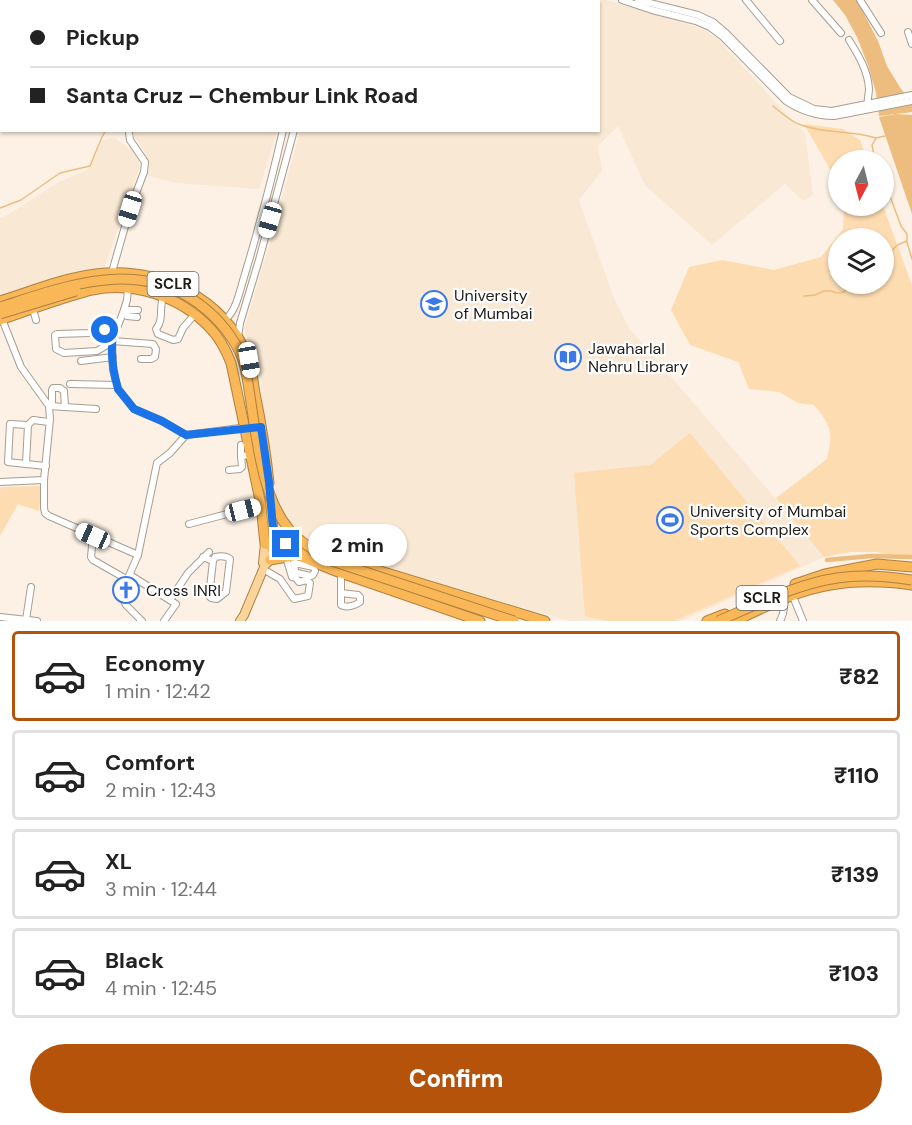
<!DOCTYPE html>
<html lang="en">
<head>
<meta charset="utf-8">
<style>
  body { margin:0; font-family:"DM Sans",sans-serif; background:#f2f2f2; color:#222; height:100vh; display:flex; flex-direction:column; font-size:22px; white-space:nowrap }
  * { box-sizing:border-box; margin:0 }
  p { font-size:20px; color:#767676 }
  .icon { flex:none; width:33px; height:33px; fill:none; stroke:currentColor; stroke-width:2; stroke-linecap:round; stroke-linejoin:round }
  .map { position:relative; height:621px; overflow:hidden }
  .side { display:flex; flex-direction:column; background:#fff; flex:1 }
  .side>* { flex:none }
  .top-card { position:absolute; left:0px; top:0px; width:600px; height:132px; box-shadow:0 2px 4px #0004; display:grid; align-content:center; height:132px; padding:0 30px; background:#fff }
  .needle { width:39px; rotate:187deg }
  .controls { position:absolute; left:828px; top:150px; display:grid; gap:12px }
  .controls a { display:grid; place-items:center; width:66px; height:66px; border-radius:50%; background:#fff; box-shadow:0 2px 4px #0004; font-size:30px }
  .end { position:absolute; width:27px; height:27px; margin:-14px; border:8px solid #1a73e8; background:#fff; box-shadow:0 0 0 3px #fff }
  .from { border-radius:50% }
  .bubble { position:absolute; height:42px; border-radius:21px; background:#fff; box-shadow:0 2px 4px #0004; font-size:20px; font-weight:800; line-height:42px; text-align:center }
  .car { position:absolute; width:18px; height:36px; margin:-18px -9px; border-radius:8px; box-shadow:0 0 4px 2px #0007; background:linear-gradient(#fff 24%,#345 0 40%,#fff 0 76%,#345 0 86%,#fff 0) }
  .top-card b { display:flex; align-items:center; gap:21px; height:57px; font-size:22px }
  .top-card b+b { border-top:2px solid #e0e0e0 }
  .top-card i { width:15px; height:15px; background:#222 }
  ul { padding:10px 0 0; list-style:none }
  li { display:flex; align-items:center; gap:18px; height:90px; margin:0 12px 9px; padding:0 18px; border:3px solid #e0e0e0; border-radius:6px }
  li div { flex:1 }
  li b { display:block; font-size:22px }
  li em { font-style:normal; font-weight:800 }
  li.active { border-color:#b45309 }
  li>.icon { width:54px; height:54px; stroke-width:1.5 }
  .primary-button { display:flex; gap:12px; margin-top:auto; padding:12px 30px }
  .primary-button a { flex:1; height:69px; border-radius:36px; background:#b45309; color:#fff; font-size:24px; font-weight:800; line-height:69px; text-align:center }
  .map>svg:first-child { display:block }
  .built { fill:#f8e8d4 }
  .green { fill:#fedcb1; fill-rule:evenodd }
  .water { fill:#ecbd7f }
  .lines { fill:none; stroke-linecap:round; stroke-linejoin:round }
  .stream { stroke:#ecbd7f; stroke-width:1.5 }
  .canal { stroke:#ecbd7f; stroke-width:4.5 }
  .minor-casing { stroke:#a79d91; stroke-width:8 }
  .major-casing { stroke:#ad8142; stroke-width:10 }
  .highway-casing { stroke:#ad8142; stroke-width:11 }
  .minor { stroke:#fff; stroke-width:6 }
  .major { stroke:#fbd49b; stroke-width:8 }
  .highway { stroke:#f9b758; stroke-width:9 }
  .highway-bridge-casing { stroke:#ad8142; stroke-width:11; stroke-linecap:butt }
  .highway-bridge { stroke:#f9b758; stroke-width:9 }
  .route { stroke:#1a73e8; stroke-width:8 }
  .labels { text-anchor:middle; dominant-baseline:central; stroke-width:4.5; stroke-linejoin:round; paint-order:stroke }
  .shield { fill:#fff; stroke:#63615d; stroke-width:1.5 }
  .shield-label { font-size:15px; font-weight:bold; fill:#201d18 }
  .poi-label { font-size:16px; fill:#201d18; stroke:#fff; text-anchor:start }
</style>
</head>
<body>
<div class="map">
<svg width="912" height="621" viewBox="0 0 912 621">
  <rect width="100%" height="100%" fill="#fcf1e4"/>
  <g class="built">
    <polygon points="349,0 606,0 703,29 717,38 776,103 805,134 813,195 803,201 785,184 712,245 645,185 618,126 598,146 602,171 579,200 613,296 629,328 788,513 912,558 876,552 850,552 824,557 681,621 569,621 350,557 303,536 285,515 276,495 264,427 261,382 244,329 270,243 300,131 598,130 598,2 348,1"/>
    <polygon points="251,130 277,131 259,189 177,183 146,175 147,160 143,149 131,131"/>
    <polygon points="109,138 115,138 133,151 139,160 139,169 104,268 0,297 0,218 8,215 57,183 89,169 103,140"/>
  </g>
  <g class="green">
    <polygon points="804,124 843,129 860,140 867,160 838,160 838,183"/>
    <path d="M 844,206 L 883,206 L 912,285 L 912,558 L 876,552 L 850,552 L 824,557 L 776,498 L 827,459 C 833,432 832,427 814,405 L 798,403 L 779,392 L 749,389 L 738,362 L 690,345 L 671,310 L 689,267 L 722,260 L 774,270 L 821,257 L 843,229 ZM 838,238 L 884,238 L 884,284 L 838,284 Z"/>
    <polygon points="690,433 800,566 674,621 607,621 585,616 574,473 650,465"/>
    <polygon points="39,486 42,489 39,511 18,504 0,536 0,489 1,487"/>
  </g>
  <g class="water">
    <polygon points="833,0 857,0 878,41 887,66 901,89 912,102 912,112 879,116 876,93 868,65 857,37 845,15"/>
    <polygon points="896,114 912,115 912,214 879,117"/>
  </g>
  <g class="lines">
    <g class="stream">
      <path d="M 773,106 C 782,113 791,122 801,125 C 825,134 851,130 876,138"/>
      <polyline points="875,160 872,145 876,138 885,136"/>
      <path d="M 884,180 L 901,226 L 907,234 L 907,241 C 899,244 893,246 891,255 L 884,257"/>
      <polyline points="0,208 21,200 60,173 90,166 102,137 106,130"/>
      <polyline points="907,242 912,259"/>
      <polyline points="804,296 815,295 824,291 831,291 837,293 844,292 848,286 848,284"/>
    </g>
    <polyline class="canal" points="827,560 871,556 912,557"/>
    <defs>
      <g id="minor">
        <path d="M 622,0 L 652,10 L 696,21 L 710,27 L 722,36 L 786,101 C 801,111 816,116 834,116 L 912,101"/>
        <polyline points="638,0 698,15 713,22 726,33 789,97 814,109 832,111 912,95"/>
        <polyline points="746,0 780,41"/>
        <polyline points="812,0 841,33"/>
        <polyline points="860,0 881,33"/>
        <polyline points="194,2 197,0"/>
        <polyline points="206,2 209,0"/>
        <polyline points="332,2 332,0"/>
        <polyline points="342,2 343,0"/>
        <polyline points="908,32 912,44"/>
        <path d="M 849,40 C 859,56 868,71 869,89 C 869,94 867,99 868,104"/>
        <polyline points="0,103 2,102"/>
        <polyline points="112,272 130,209 144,172 145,162 130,140 129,133"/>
        <polyline points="128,288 127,300 124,310 112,341 113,370 118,389 134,409 162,421 186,435"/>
        <path d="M 163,297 C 159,308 164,320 156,329 L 158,334 L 173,340 L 178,339 L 183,328 L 195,314"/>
        <polyline points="33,309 36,320"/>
        <polyline points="124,310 138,310"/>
        <polyline points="127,310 127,316 137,317"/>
        <polyline points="2,319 21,367 49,406 50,419 44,480 44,508 45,513 49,516 138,555 121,594 126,605 142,621"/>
        <path d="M 225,320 C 237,310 240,289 245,274 C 259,227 272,179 283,130"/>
        <polyline points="107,337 105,330 90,333 57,334 55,335 56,349 64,353 97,351 107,345 107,337 114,333"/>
        <polyline points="238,337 240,323 259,260 294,130"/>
        <polyline points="112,341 153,344 156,349 155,357 151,359 141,359"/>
        <polyline points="81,361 113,357"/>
        <polyline points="70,384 117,385"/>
        <polyline points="49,406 96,409"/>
        <polyline points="52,406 52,390 53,388 60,388 64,391 65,407"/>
        <polyline points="28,425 26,464 8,462 10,424 28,425 33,420 49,422"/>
        <polyline points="241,445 241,456"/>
        <polyline points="26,464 46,466"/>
        <polyline points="229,470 240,469 242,467 241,456 251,455"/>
        <polyline points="0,482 44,480"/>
        <polyline points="189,524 261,505"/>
        <polyline points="93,536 91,557 93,560 128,580"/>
        <polyline points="138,555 157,463 170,453 186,435 248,427"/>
        <polyline points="294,556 295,571 297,573 311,576 313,575 315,571"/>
        <path d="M 203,557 L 213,561 L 215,557 C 220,556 226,556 230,559 L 226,592 L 217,599 L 211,598 L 209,596 L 213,561"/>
        <polyline points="294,563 314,567"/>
        <polyline points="263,569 280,579 294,599 308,596 310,583 307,580 299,582 296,578 292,577 286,557"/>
        <path d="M 341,573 C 341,584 341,595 341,605 C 346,608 355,606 360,602 L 360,597 L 358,595 L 341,593"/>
        <polyline points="130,575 176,604 164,621"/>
        <polyline points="792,594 803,621"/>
        <polyline points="170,600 188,573 209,552"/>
        <polyline points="0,617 37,621"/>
        <polyline points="26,620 31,587"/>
        <path d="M 780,621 C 784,613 785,608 782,599"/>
      </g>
      <g id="major">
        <polyline points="265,565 263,563 265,544"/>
        <polyline points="240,621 244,615 265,565 270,560 274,546"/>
      </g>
      <g id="highway">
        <path d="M 0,301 C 32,291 63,278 96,274 C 159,266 224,298 248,357 C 252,368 253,382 255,393 C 261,423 266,453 269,483"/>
        <path d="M 0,320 C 30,310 61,298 92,290 C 134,281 181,297 210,328 C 220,338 226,350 231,363 L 261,505 L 265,544 C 292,550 315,564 341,573 L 480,621"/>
        <polyline points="270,497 274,539 276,541 306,550 321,550 344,560 545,621"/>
        <polyline points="270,560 298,555"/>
        <polyline points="795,584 825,574 877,564 912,567"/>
        <polyline points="707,621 725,614"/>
        <path d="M 735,621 C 754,612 772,603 791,596 C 829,581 872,579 912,585"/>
      </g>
    </defs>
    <use href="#minor" class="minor-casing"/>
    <use href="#major" class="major-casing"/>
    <use href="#highway" class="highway-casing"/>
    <use href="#minor" class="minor"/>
    <use href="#major" class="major"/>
    <use href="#highway" class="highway"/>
    <defs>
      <g id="highway-bridge">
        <path d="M 0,307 C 70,285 144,255 208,311 C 224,325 240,346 245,367 C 255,414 257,492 289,529 C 301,543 316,552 332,561 L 514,621"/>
        <polyline points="0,314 76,291"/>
        <path d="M 718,621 C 756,605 796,584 837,578 C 862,574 887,576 912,580"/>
      </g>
    </defs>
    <use href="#highway-bridge" class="highway-bridge-casing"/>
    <use href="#highway-bridge" class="highway-bridge"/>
  </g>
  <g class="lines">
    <path class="route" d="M 105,330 L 107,337 L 114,333 C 109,351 113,371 118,389 L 134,409 L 162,421 L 186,435 L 261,427 L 269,482 L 274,539 L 286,544"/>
  </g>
  <defs>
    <symbol id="university-ring" viewBox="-11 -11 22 22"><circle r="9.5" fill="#fff" stroke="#3b79e7" stroke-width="1.5"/><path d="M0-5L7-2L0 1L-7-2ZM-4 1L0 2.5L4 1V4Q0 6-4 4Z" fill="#3b79e7"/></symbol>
    <symbol id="library-ring" viewBox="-11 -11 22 22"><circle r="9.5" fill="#fff" stroke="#3b79e7" stroke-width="1.5"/><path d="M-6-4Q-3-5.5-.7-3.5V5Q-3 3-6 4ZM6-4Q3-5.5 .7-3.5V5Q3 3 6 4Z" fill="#3b79e7"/></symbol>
    <symbol id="stadium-ring" viewBox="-11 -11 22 22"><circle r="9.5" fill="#fff" stroke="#3b79e7" stroke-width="1.5"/><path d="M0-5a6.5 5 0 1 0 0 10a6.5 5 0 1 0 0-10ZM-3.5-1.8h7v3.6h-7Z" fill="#3b79e7"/></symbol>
    <symbol id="church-ring" viewBox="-11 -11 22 22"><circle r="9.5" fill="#fff" stroke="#3b79e7" stroke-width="1.5"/><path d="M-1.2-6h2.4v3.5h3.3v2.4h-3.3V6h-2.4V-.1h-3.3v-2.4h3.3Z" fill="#3b79e7"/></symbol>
  </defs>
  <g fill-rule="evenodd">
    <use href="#university-ring" x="419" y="289" width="30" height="30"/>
    <use href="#library-ring" x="553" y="342" width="30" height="30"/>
    <use href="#stadium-ring" x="655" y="505" width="30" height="30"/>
    <use href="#church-ring" x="111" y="575" width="30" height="30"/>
  </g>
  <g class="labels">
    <g class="shield">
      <rect x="147.5" y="272" width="51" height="24" rx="4.5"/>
      <rect x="736.5" y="586" width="51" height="24" rx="4.5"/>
    </g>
    <g class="shield-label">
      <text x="173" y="284">SCLR</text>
      <text x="762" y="598">SCLR</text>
    </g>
    <g class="poi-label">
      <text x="454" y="295">University<tspan x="454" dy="18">of Mumbai</tspan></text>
      <text x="588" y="348">Jawaharlal<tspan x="588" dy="18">Nehru Library</tspan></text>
      <text x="690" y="511">University of Mumbai<tspan x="690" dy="18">Sports Complex</tspan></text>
      <text x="146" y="590">Cross INRI</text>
    </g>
  </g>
</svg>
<div class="controls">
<a><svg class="needle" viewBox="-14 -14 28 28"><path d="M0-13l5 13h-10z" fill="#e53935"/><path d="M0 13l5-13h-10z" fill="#767676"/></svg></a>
<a><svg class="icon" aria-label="layers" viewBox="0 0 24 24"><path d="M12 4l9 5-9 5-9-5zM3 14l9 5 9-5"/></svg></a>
</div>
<i class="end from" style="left:105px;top:330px"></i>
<i class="end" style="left:286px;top:544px"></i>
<div class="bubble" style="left:308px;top:524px;width:99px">2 min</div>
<i class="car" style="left:130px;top:209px;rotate:197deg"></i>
<i class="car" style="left:270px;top:220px;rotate:196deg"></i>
<i class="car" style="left:249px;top:360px;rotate:170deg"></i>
<i class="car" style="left:243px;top:510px;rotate:76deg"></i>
<i class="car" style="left:93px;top:536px;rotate:294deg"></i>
<div class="top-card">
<b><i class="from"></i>Pickup</b>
<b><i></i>Santa Cruz – Chembur Link Road</b>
</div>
</div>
<section class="side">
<ul>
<li class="active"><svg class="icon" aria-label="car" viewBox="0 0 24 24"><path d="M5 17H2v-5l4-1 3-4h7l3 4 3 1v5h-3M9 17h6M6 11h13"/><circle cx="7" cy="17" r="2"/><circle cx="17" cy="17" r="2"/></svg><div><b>Economy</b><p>1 min · 12:42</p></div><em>₹82</em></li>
<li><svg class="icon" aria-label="car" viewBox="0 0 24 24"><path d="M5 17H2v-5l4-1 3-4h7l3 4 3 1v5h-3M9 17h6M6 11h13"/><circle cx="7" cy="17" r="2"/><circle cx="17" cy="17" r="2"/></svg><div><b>Comfort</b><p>2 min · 12:43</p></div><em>₹110</em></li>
<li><svg class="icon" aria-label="car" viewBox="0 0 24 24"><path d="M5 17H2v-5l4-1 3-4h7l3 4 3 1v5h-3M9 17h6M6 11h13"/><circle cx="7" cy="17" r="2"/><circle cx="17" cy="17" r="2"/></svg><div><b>XL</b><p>3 min · 12:44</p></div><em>₹139</em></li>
<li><svg class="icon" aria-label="car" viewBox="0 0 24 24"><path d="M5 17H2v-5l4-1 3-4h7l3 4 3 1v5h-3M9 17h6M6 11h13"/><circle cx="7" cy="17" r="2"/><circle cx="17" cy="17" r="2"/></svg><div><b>Black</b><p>4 min · 12:45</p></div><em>₹103</em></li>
</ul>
<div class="primary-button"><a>Confirm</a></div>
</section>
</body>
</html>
